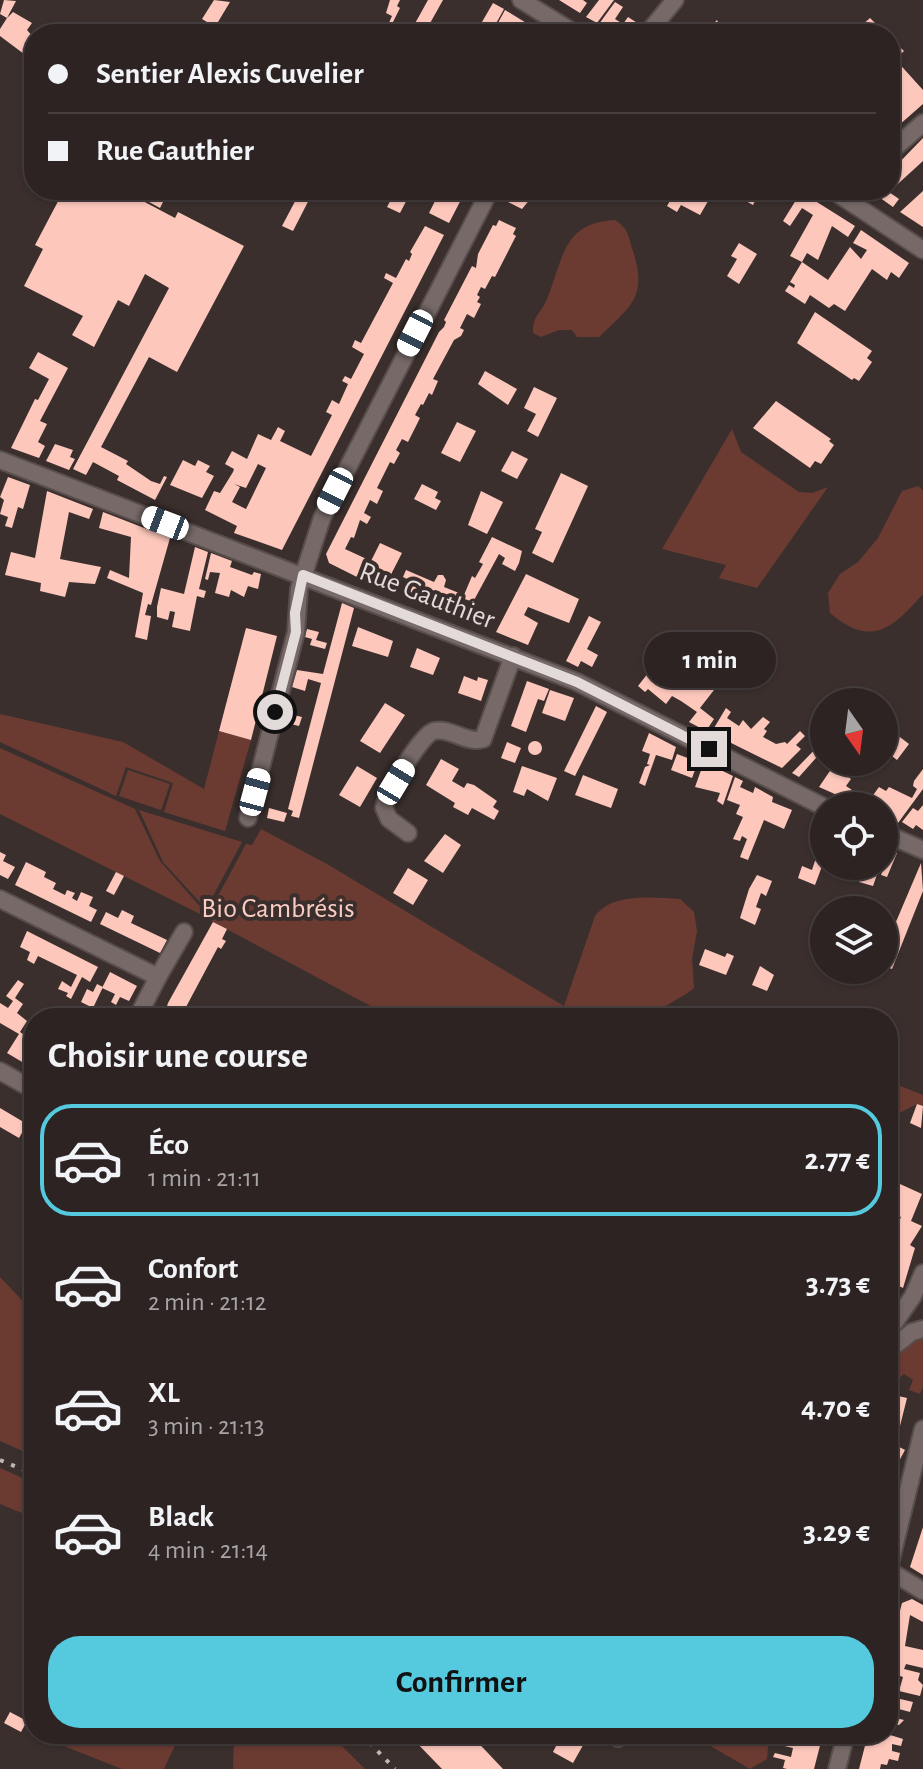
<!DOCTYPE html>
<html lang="fr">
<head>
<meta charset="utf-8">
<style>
  body { margin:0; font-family:"Alegreya Sans",sans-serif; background:#382f2f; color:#f1f3f6; height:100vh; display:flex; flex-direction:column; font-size:30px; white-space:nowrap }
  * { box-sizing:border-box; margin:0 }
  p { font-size:26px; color:#a6a4a5 }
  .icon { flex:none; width:44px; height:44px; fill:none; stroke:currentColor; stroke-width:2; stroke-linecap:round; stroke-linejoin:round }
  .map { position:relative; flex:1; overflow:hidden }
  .side { position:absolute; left:24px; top:1008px; width:874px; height:736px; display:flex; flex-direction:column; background:#2c2322; border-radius:32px; box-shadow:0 2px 6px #0004,0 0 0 2px #484040 }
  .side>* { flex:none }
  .guide { position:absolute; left:24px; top:24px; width:876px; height:176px; border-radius:32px; box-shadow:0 2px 6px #0004,0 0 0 2px #484040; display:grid; align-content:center; height:176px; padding:0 24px; background:#2c2322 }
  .needle { width:52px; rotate:166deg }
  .tools { position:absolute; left:810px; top:688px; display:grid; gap:16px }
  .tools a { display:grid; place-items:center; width:88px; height:88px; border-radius:50%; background:#2c2322; box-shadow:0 2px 6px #0004,0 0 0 2px #484040; font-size:40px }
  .end { position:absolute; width:36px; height:36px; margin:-18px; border:10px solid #e2dbda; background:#111; box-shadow:0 0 0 4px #111 }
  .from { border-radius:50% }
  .bubble { position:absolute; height:56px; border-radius:28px; background:#2c2322; box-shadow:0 2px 6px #0004,0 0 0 2px #484040; font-size:26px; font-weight:700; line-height:56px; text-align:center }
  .car { position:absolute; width:24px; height:48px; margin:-24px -12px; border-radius:10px; box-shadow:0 0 6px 2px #0007; background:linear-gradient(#fff 24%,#345 0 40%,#fff 0 76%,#345 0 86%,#fff 0) }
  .guide b { display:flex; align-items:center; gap:28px; height:76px; font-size:30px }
  .guide b+b { border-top:2px solid #484040 }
  .guide i { width:20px; height:20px; background:#f1f3f6 }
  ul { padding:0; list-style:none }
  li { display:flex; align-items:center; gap:24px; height:112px; margin:0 16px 12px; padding:0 8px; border:4px solid transparent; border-radius:32px }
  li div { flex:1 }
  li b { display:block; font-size:30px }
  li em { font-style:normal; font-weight:700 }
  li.active { border-color:#55cadf }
  li>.icon { width:72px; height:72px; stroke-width:1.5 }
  h2 { padding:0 24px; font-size:36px; line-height:96px }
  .cta { display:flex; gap:16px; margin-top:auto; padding:16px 24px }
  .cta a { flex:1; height:92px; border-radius:32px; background:#55cadf; color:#111; font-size:32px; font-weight:700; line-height:92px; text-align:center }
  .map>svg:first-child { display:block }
  .green { fill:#6b3b32 }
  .building { fill:#fdc7bc; fill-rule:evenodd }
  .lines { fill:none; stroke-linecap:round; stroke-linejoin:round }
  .minor-casing { stroke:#574e4c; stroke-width:20 }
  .minor { stroke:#766967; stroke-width:16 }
  .rail { stroke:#beb7b5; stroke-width:4; stroke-dasharray:4 8; stroke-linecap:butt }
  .route { stroke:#e2dbda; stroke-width:10 }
  .labels { text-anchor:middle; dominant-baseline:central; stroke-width:8; stroke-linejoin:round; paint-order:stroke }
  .street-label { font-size:28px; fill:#e2dbda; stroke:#3a2f2d }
  .park-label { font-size:28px; fill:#fbcdc3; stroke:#3a2f2d }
</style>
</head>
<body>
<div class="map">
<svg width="923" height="1769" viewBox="0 0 923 1769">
  <rect width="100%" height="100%" fill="#3a2f2d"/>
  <g class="green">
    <path d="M 615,220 C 629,229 628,236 633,251 C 648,297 630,307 599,337 L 577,337 L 572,330 L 559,330 L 541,337 L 533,333 C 533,314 541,314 547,299 C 564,258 562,223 615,220 Z"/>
    <polygon points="732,429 741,452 799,492 812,493 828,487 757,588 719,578 726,565 662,549"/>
    <path d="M 918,486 L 923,490 L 923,594 C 892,629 871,648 830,613 L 828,593 L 840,574 L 858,562 L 878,538 L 902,491 Z"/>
    <polygon points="0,714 123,742 204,789 219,731 251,740 225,831 164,812 173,783 126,767 116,796 0,742"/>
    <polygon points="0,748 135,809 160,861 204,911 202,915 0,814"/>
    <polygon points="128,770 170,784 161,810 119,796"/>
    <polygon points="139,810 242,842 206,909 163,862"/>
    <path d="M 261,829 L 327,864 L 564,1006 L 595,916 C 614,892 653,898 680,899 L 694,912 L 697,931 L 692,959 L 694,988 C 680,1000 664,1003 655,1018 L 393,1018 L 206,918 L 246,844 L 252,845 Z"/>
    <polygon points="888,1081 923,1095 923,1106 917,1104 888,1119"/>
    <polygon points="0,1277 34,1313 34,1456 0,1441"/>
    <polygon points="914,1339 923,1339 923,1387 920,1394 909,1390 913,1380 904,1374 888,1388 888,1369 900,1358 900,1348"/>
    <polygon points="0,1468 34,1483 34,1518 0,1504"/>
    <polygon points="70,1734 194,1734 176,1743 164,1769 122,1769 64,1746"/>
    <polygon points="226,1734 330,1734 365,1769 233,1769 234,1736"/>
    <polygon points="690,1734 769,1734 767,1759 750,1769"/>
  </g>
  <g class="building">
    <polygon points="4,0 16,1 7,18 13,12 32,23 27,30 34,38 24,54 0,36 0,29 7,18 0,14"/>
    <polygon points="214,0 230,2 215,27 202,19"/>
    <polygon points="390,0 400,0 397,6 400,8 391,26 407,34 384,34 392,16 386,13"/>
    <polygon points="428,0 443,0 424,34 413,27"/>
    <polygon points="559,0 583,0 587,3 580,13"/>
    <polygon points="599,0 614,0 597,23 586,17"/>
    <polygon points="615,2 623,7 615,19 623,24 628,17 642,26 636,34 614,34 599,24"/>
    <polygon points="493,3 504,9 498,20 489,34 475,34"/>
    <polygon points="505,10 528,24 545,34 492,34"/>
    <polygon points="870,18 886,34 870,34 861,26"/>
    <polygon points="717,20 720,27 714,34 695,34 706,23 710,27"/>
    <polygon points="890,38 904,51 895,59 923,90 923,104 890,133"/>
    <polygon points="923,138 923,161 889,192 899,199 893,207 869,190 890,190 890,172"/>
    <polygon points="64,190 122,190 175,218 178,212 244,246 177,372 149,357 101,447 128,461 126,464 151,481 160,484 164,476 167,477 155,500 117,480 119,476 93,462 86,475 73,469 169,288 145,274 129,306 118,300 94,347 72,335 83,316 24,286 43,249 35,245"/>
    <polygon points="155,190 166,196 160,208 149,202"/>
    <polygon points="301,190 314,190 293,231 282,226"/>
    <polygon points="396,190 412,190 400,213 387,207"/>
    <polygon points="447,190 466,190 449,223 429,213 436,199 441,202"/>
    <polygon points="511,190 529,190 535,193 522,209 506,201"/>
    <polygon points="664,190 701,190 711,196 700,215 681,205 677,212 667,206 671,199 662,194"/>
    <polygon points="749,190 778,190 781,191 775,202 757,197 753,205 744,200"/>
    <polygon points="923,191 923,227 900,212"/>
    <polygon points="801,192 855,226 848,237 832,226 818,260 807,253 802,262 790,256 813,215 802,208 790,226 783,221"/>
    <polygon points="499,220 516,228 513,234 516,236 495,277 492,276 485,289 481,287 477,295 480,297 477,302 481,304 474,318 467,314 460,328 464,330 461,336 454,340 433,379 438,381 432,395 429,393 423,405 421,404 415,415 420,418 408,442 402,439 396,450 400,453 394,464 390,462 377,488 383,491 377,504 370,500 364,513 371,517 367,524 360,520 354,538 351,537 345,549 371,561 380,543 402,553 383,590 329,563 326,554 439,332 444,327 446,322 444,320 472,266 476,268 478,254 493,225 496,226"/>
    <path d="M 425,226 L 444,235 L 282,550 L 234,533 L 237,526 L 205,510 L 214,491 L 220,493 L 233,472 L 234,469 L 225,464 L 232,451 L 247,459 L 258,434 L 271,440 L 278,427 L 285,431 L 280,441 L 311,456 L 332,415 L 326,412 L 332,400 L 339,404 L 348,384 L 342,381 L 345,376 L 351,379 L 364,354 L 352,347 L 355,340 L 361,343 L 393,283 L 384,278 L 386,273 L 396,278 L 406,259 L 409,261 L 412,254 L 410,252 ZM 258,464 L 266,468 L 246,509 L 232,502 L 240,487 L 234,484 L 246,488 Z"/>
    <polygon points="861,230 909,263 899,278 891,272 887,280 872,269 845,311 834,304 829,308 810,295 805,304 785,291 789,285 794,288 795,285 790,282 802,262 828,280 850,247 861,259 867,250 853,243"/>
    <polygon points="739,243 757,254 739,284 727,276 737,259 731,256"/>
    <polygon points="815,312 872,351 867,358 872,362 859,381 854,378 852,380 797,343"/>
    <polygon points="38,352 68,368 40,421 47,424 38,442 45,446 39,458 11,448 35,399 38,400 49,379 29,368"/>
    <polygon points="485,371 517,389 508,405 478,384"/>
    <polygon points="534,387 557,398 538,437 527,431 536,414 524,408"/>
    <polygon points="776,401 831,439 829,441 834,445 821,464 815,461 810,468 753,428"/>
    <polygon points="457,422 476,431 460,462 441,453"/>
    <polygon points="55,444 73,450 70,457 75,459 69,470 46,461"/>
    <polygon points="512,451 528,459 517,479 501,471"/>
    <polygon points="183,460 195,466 198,460 210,466 206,472 214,476 202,498 170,485"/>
    <polygon points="561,473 588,486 553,563 532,553 542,532 535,529"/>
    <polygon points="8,477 30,485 23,509 18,507 12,528 5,526 8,517 0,514 4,500 0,497"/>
    <polygon points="422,484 438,492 435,498 441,501 436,510 414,499"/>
    <polygon points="47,491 93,509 89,519 69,512 60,559 101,567 95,584 69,582 65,597 40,591 41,583 5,575 11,552 35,558"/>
    <polygon points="481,491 503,502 487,534 468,525"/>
    <polygon points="103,512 170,538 151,605 148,604 145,615 151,616 147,640 135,637 143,593 107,578 110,570 129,578 131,537 99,528"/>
    <polygon points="492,537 522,551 519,563 515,571 502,564 505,558 499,554 473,602 462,598 453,616 404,598 411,581 403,577 406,570 434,582 438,575 443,575 446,580 444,587 464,595 472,576 475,578 483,564 479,562"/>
    <polygon points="195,547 208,552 199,589 206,591 204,598 197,596 190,631 172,627 175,612 170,611 168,620 157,617 157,607 161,588 184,594"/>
    <polygon points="211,553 232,561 230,567 252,575 254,572 261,574 258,589 248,586 244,597 231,590 229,597 215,593 220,573 210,572 208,580 205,579"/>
    <polygon points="526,574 579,599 569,623 528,607 524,615 538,623 528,645 496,632"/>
    <polygon points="342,603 354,608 299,818 291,816 293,811 288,809 321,683 308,679 305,691 292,687 297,670 323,674"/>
    <polygon points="589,616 601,622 587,649 598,655 592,667 581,661 578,667 566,661"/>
    <polygon points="358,627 393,641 388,657 352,646"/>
    <polygon points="246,628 277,636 251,740 219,731"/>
    <polygon points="307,629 319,632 316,640 327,643 325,649 310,645 312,639 305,637"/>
    <polygon points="417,648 440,658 433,675 410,667"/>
    <polygon points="652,668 678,688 686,678 702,690 707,684 714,690 700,708 714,719 706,731 689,722 697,712 681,701 672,696 666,704 648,689 645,692 638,686"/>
    <polygon points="464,676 477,681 478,677 488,680 481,701 458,693"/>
    <polygon points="527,681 549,689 544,701 538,699 526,732 511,726"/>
    <polygon points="550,690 574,698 565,721 542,713"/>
    <polygon points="385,703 405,715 380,753 360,741"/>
    <polygon points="596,706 607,712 575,776 564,771"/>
    <polygon points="726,708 731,712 727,718 739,726 743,720 751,729 763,717 770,722 764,729 767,731 763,737 776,744 785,742 787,744 800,731 805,736 796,745 801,749 782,768 711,733"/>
    <polygon points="285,713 302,717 299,726 283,722"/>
    <polygon points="884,725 909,744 897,760 884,750"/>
    <polygon points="649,733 676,747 672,760 656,755 645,786 639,783 645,767 650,765 647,764 650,754 642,751"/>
    <polygon points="824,740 824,749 799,777 792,773"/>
    <circle cx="535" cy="748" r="7"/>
    <polygon points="507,742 521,748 515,763 501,758"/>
    <polygon points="677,754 698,762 692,778 671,770"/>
    <polygon points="441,759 459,769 452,781 464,788 467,783 474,785 497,801 493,807 499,811 494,820 472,808 468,815 453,807 455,803 426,785"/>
    <polygon points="704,762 733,776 723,805 717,801 720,793 695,787"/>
    <polygon points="836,762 851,762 843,773 851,779 846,786 852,790 846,799 819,787"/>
    <polygon points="357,766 377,778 360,807 339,795"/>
    <polygon points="522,766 557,778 548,801 527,789 524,796 513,792"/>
    <polygon points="923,769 923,789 898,823 886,815 884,818 884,806 866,805 879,787 886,791 889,787 912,798 917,789 913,786 914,781"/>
    <polygon points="583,775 618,789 611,808 575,795"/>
    <polygon points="735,777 743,781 740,787 753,793 755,787 773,797 772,802 792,810 784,829 764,820 748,860 740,857 747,839 742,836 740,841 733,839 743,817 736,814 740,805 727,800"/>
    <polygon points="923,805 923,830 916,825 913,829 902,822 913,808 918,811"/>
    <polygon points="269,808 287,813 284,822 267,818"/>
    <polygon points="824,833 824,861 815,885 798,878 802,866 812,870"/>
    <polygon points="445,834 461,845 443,873 424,861"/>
    <polygon points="890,850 897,853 887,877 881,875"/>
    <polygon points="0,852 6,855 3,861 15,867 8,879 0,875"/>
    <polygon points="26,862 46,872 44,877 56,883 53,889 65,895 67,890 75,893 72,898 77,901 81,892 93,897 89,906 97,910 91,922 15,885"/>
    <polygon points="921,863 923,891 892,969 884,966 884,950"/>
    <polygon points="865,866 880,866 873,886 859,882"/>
    <polygon points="408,868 428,880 413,905 393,893"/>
    <polygon points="116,872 124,876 114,895 106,891"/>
    <polygon points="757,875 772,881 766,896 761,893 756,907 761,909 755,925 740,918 749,889"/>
    <polygon points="122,910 134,916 131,923 167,940 160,953 100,924 106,912 118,918"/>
    <polygon points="213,922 227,929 222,939 226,941 221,949 218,947 186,1007 192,1010 189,1016 174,1018 165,1013 168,1003"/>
    <polygon points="27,931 98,967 90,982 82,977 71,999 66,996 68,993 58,989 62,981 71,987 77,975 38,956 34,964 27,960 30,952 20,947"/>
    <polygon points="705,949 725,957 727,953 734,956 726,975 699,965"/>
    <polygon points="760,966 774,975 767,991 752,985"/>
    <polygon points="110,972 137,986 129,1001 120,997 116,1005 111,1002 115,994 102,988"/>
    <polygon points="18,980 24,984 15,998 23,1004 17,1013 27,1021 20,1032 34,1041 34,1069 7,1053 19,1034 0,1023 0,1003 8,1008 13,1001 6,996"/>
    <polygon points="97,984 103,987 93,1008 81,1002 87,989 93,992"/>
    <polygon points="917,1104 923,1106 921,1128 910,1123"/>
    <polygon points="0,1108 27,1124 19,1138 0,1127"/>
    <polygon points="900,1184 922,1194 911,1221 922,1226 910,1245 915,1248 903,1288 899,1286 888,1308 888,1269 895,1252 888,1249 888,1245 901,1217 888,1211"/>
    <polygon points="889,1385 896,1387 894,1395 907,1398 900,1426 888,1423"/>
    <polygon points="888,1441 905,1450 892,1474 888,1472"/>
    <polygon points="923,1527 923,1575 910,1567"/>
    <polygon points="912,1599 923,1605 923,1622 910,1615 905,1646 923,1650 923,1668 906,1664 904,1669 920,1673 918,1680 923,1685 920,1696 899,1691 903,1677 897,1675 895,1682 888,1680 888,1656 902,1603"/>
    <polygon points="888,1688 898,1691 896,1698 913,1702 910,1712 895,1708 892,1717 904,1720 899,1725 888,1722"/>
    <polygon points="10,1712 27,1721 21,1732 4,1723"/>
    <polygon points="417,1734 470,1734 503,1769 442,1769 412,1738"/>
    <polygon points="538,1734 575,1734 586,1740 573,1763 553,1752 557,1744"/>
    <polygon points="809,1734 823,1734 814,1769 787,1769 783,1768 785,1760 773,1757 775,1753 791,1757 793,1748 780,1745 782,1741 807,1743"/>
    <polygon points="868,1734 887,1734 903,1739 901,1746 892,1744 892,1751 900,1753 898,1761 889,1759 887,1765 881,1764 880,1769 859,1769"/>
  </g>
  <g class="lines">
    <defs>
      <g id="minor">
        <polyline points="521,0 576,34"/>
        <polyline points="647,34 675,0"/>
        <polyline points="890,152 923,123"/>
        <polyline points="832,190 923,250"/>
        <polyline points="0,460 577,682 824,807"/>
        <polyline points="248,818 296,632 299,589 322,518 490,190"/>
        <path d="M 408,833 L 389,819 L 384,808 C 386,794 421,734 434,731 C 450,727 466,744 483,739 L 513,656"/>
        <polyline points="884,833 923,850"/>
        <polyline points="0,899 158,977 137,1018"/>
        <polyline points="158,977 184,932"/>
        <polyline points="0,1071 34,1090"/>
        <polyline points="888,1332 913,1296 923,1273"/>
        <polyline points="888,1351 912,1332 923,1329"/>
        <polyline points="888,1570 923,1591"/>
        <polyline points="888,1572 923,1429"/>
        <polyline points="618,1738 620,1734"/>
        <polyline points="837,1769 846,1734"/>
      </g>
    </defs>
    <use href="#minor" class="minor-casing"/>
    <use href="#minor" class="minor"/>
    <g class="rail">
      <polyline points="0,1460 34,1474"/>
      <polyline points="361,1734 395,1769"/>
    </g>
  </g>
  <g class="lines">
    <polyline class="route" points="275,712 296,632 295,613 303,575 577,682 709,749"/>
  </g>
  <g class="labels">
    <g class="street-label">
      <text transform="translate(427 596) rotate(21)">Rue Gauthier</text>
    </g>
    <g class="park-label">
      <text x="278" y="909">Bio Cambrésis</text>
    </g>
  </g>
</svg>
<div class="tools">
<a><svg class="needle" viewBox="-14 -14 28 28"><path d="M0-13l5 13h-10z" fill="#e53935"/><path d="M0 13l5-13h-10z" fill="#a6a4a5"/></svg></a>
<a><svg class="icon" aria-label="locate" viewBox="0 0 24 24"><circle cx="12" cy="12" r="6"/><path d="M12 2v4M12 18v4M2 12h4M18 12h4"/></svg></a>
<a><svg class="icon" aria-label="layers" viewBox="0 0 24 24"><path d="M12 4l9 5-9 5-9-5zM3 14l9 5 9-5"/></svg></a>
</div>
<i class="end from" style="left:275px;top:712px"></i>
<i class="end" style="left:709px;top:749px"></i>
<div class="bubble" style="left:644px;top:632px;width:132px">1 min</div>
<i class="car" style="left:415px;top:333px;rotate:207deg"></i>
<i class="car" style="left:335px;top:491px;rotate:207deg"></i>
<i class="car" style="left:165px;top:523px;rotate:291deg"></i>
<i class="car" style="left:396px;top:782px;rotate:31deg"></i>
<i class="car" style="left:255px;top:792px;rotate:15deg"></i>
<div class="guide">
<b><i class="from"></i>Sentier Alexis Cuvelier</b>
<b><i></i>Rue Gauthier</b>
</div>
<section class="side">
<h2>Choisir une course</h2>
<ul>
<li class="active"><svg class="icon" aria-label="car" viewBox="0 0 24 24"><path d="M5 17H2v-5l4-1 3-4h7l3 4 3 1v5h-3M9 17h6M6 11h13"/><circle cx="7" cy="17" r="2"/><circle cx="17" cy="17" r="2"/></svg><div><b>Éco</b><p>1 min · 21:11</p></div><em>2.77 €</em></li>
<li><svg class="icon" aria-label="car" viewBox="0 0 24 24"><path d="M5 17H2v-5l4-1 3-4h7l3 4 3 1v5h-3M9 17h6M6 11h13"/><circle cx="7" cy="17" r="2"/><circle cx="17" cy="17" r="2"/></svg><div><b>Confort</b><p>2 min · 21:12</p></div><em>3.73 €</em></li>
<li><svg class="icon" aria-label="car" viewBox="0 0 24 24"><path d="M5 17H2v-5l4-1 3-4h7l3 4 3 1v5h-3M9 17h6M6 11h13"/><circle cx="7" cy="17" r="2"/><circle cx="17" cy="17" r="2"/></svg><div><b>XL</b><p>3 min · 21:13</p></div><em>4.70 €</em></li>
<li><svg class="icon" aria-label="car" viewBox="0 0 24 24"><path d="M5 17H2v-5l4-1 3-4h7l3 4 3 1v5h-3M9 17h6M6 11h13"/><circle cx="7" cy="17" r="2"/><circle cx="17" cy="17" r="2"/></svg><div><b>Black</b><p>4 min · 21:14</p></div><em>3.29 €</em></li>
</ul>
<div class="cta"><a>Confirmer</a></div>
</section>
</div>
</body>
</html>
